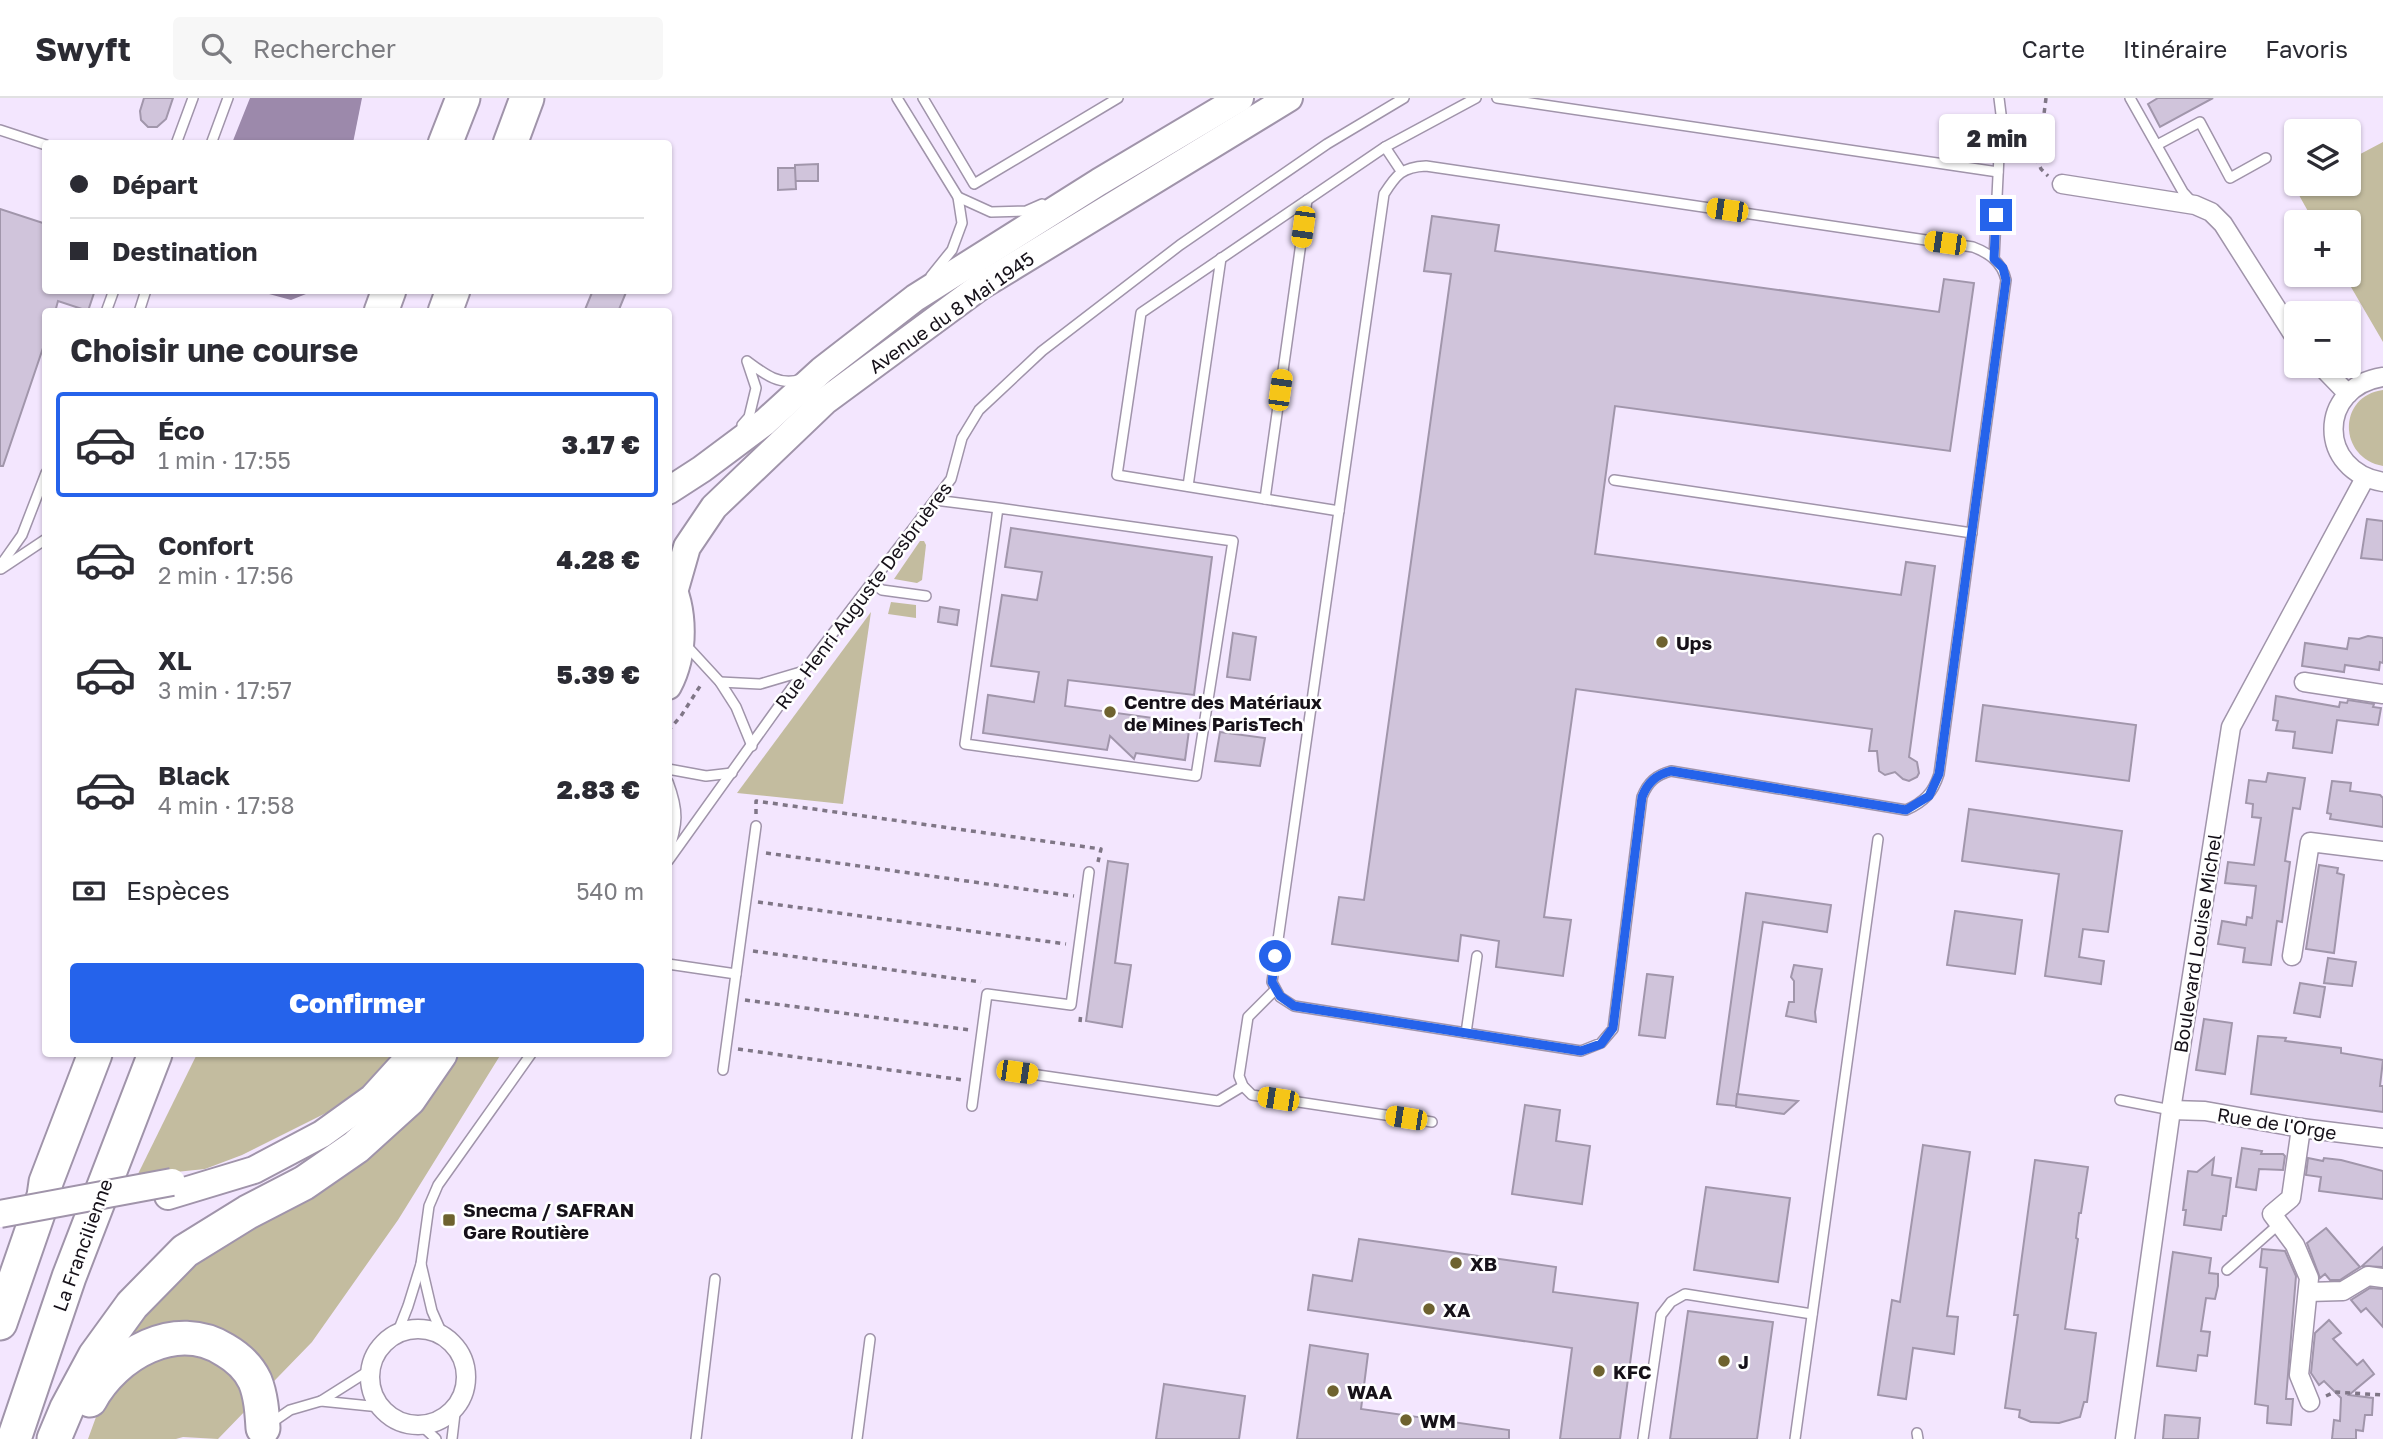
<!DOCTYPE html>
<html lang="fr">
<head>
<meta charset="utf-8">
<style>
  body { margin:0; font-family:"Golos Text",sans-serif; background:#f7f7f7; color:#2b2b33; height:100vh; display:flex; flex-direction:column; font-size:26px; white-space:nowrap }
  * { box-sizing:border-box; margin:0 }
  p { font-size:23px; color:#7c7c81 }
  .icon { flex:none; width:38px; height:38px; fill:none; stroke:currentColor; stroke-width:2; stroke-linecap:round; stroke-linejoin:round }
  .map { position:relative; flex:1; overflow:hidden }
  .drawer { position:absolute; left:42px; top:210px; width:630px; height:749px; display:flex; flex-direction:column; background:#fff; border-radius:7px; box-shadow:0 2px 5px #0004 }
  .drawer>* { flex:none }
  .hud { position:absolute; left:42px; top:42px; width:630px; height:154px; border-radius:7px; box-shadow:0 2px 5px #0004; display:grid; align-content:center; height:154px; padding:0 28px; background:#fff }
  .controls { position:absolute; left:2284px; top:21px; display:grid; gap:14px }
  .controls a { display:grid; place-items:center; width:77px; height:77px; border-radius:7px; background:#fff; box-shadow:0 2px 5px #0004; font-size:35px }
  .end { position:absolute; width:32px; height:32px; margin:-16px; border:9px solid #2563eb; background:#fff; box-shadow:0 0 0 4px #fff }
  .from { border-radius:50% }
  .bubble { position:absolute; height:49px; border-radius:7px; background:#fff; box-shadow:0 2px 5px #0004; font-size:23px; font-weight:800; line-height:49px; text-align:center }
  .car { position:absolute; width:21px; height:42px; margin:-21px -10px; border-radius:9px; box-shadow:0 0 5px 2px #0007; background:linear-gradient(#f5c518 24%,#345 0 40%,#f5c518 0 76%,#345 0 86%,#f5c518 0) }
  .hud b { display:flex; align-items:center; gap:24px; height:66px; font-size:26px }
  .hud b+b { border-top:2px solid #e1e1e2 }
  .hud i { width:18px; height:18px; background:#2b2b33 }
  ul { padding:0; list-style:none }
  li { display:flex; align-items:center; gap:21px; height:105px; margin:0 14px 10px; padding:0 14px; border:4px solid transparent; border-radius:7px }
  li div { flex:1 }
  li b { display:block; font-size:26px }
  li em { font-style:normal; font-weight:800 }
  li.active { border-color:#2563eb }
  li>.icon { width:63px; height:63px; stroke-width:1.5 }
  h2 { padding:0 28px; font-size:32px; line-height:84px }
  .pay { display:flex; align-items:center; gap:18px; height:77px; padding:0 28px; font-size:26px }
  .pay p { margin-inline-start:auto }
  .action { display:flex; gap:14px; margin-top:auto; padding:14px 28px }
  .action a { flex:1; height:80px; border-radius:7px; background:#2563eb; color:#fff; font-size:28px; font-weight:800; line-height:80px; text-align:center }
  header { display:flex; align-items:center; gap:42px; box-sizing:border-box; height:98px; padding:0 35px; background:#fff; border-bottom:2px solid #e1e1e2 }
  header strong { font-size:33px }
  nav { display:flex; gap:38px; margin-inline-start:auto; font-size:24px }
  .search { width:490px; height:63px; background:#f7f7f7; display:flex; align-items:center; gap:18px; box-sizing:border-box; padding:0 24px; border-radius:7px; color:#7c7c81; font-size:26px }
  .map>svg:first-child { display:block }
  .green { fill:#c3bc9f }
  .water { fill:#9c89ab }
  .building { fill:#d0c4db; stroke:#a196ab; stroke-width:2 }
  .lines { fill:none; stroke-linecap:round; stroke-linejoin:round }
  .lane-casing { stroke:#a094aa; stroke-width:12 }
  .street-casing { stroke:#a094aa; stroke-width:21 }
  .secondary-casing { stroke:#a094aa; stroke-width:30 }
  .highway-casing { stroke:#a094aa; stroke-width:37 }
  .path { stroke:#7f7686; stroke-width:3.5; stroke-dasharray:5 5; stroke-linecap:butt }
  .lane { stroke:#fff; stroke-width:9 }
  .street { stroke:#fff; stroke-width:18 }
  .secondary { stroke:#fff; stroke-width:26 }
  .highway { stroke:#fff; stroke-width:33 }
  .secondary-bridge-casing { stroke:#a094aa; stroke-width:30; stroke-linecap:butt }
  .secondary-bridge { stroke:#fff; stroke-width:26 }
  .route { stroke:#2563eb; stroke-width:9 }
  .poi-dot { fill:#6e622f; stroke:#fff; stroke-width:2.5 }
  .labels { text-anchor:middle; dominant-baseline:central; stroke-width:5; stroke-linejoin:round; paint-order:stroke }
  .street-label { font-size:19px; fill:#161119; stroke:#fff }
  .poi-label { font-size:19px; font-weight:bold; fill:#161119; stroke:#fff; text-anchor:start }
</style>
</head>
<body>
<header>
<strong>Swyft</strong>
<div class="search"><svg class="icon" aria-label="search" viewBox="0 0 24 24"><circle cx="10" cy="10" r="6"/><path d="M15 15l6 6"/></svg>Rechercher</div>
<nav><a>Carte</a><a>Itinéraire</a><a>Favoris</a></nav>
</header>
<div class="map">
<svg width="2383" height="1341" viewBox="0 0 2383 1341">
  <rect width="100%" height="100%" fill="#f3e6fe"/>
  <g class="green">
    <polygon points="2383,44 2383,244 2344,177 2348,177 2348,124 2314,124 2295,90 2303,86 2348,86 2349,62"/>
    <path d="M 2383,292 L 2383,368 C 2338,360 2337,298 2383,292 Z"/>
    <polygon points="920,443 924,443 926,447 922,482 917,485 894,481"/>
    <polygon points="891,504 916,507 916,520 888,516"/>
    <polygon points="871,514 843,706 737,695"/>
    <polygon points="197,956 389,956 391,966 364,996 242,1057 205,1071 137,1078"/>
    <polygon points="458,956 501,956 398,1122 312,1244 218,1341 183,1339 176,1341 88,1341 124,1242 184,1177 224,1145 413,1019"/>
  </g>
  <g class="water">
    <polygon points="250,0 362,0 353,45 232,45"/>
    <polygon points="258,193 308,192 308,193 306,196 291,202"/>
  </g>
  <g class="building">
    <polygon points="144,0 173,0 166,21 157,29 148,29 141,22 140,13"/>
    <polygon points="2158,0 2213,0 2160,29 2148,6"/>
    <polygon points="818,66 818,83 795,83 795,67"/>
    <polygon points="778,70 795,70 796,91 778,92"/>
    <polygon points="0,111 46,126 46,192 95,192 88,213 58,203 55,214 46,214 46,241 3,368 0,368"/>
    <polygon points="1432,118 1499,127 1495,153 1939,214 1944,181 1974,185 1950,353 1615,308 1595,456 1901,497 1906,464 1935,468 1909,659 1917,664 1919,675 1917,679 1909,683 1903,681 1895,674 1885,677 1879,673 1877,653 1869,653 1872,631 1576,591 1544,819 1571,822 1563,878 1496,869 1499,843 1461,837 1458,863 1332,846 1339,799 1364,802 1451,176 1424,173"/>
    <polygon points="593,192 627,192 618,214 584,214"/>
    <polygon points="2367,421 2383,423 2383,462 2361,460"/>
    <polygon points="1011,430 1212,459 1194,597 1068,582 1065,608 1190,625 1185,662 1136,655 1134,661 1110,638 1107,652 983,635 988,597 1034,604 1039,574 991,568 1002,497 1037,502 1042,474 1005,469"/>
    <polygon points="940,509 959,512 957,527 938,524"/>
    <polygon points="1233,535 1256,539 1250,582 1227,579"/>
    <polygon points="2368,538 2383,540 2383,565 2380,564 2379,572 2345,567 2344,574 2302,568 2305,545 2347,551 2349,540 2359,541"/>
    <polygon points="2276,598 2339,609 2340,604 2347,605 2348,602 2374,606 2373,609 2381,610 2378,627 2337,622 2332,655 2293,650 2295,634 2276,632 2278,623 2273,622"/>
    <polygon points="1983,607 2136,627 2129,683 1976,663"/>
    <polygon points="1220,634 1265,640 1260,668 1215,663"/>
    <polygon points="2268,675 2305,680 2300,711 2293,710 2285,763 2290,764 2282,824 2277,823 2271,867 2243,864 2245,850 2218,846 2222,823 2246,827 2247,819 2252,820 2256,788 2225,785 2228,764 2254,767 2261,720 2252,719 2253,706 2246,705 2249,682 2266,684"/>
    <polygon points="2332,683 2351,685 2350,693 2380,697 2383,700 2383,729 2330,721 2331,716 2327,715"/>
    <polygon points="1969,711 2122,733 2108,834 2083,831 2079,859 2104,863 2101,886 2045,878 2059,776 1962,763"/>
    <polygon points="1108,763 1128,766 1115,865 1131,867 1122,929 1086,923"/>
    <polygon points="2319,767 2338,770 2337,775 2344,777 2334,855 2306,851"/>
    <polygon points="1746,795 1831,807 1827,834 1763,824 1736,1008 1717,1006"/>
    <polygon points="1955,813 2022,822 2015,876 1947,867"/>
    <polygon points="2328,860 2356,864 2352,888 2324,885"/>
    <polygon points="1794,867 1822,871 1815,914 1816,924 1786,918 1789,904 1794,904 1794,883 1791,879"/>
    <polygon points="1647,876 1673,879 1665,940 1639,937"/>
    <polygon points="2300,885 2325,889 2320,919 2294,915"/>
    <polygon points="2204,921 2232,925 2225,976 2196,972"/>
    <polygon points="2258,938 2286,940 2285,943 2341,950 2341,955 2383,962 2380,988 2383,988 2383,1014 2251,996"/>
    <polygon points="1737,996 1798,1003 1784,1016 1736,1009"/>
    <polygon points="1525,1007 1560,1012 1556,1043 1590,1048 1582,1106 1512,1096"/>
    <polygon points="1923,1047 1970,1054 1947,1218 1958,1219 1954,1256 1913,1250 1906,1301 1878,1297 1892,1202 1900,1204"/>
    <polygon points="2242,1050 2262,1053 2261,1056 2283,1056 2285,1058 2283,1072 2259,1071 2256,1092 2236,1089"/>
    <polygon points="2214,1060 2212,1077 2231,1080 2226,1118 2223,1118 2221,1132 2184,1127 2186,1112 2183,1112 2188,1073 2197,1074"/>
    <polygon points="2308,1060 2323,1063 2324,1060 2341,1062 2383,1073 2383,1101 2319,1093 2321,1079 2306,1077"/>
    <polygon points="2035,1062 2088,1069 2081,1115 2079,1115 2076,1140 2078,1141 2065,1231 2096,1235 2087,1304 2084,1304 2080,1319 2059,1325 2031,1324 2019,1319 2020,1312 2005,1310 2018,1217 2014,1217"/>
    <polygon points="1706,1089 1790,1100 1778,1184 1694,1172"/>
    <polygon points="2326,1130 2360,1169 2340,1182 2330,1182 2325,1176 2320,1180 2307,1145"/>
    <polygon points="1359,1141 1556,1169 1553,1194 1638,1205 1620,1341 1560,1341 1572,1250 1308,1212 1313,1177 1352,1183"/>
    <polygon points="2383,1149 2383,1169 2362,1168"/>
    <polygon points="2262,1151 2285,1153 2296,1178 2286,1301 2293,1301 2291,1327 2267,1325 2268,1308 2255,1306 2267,1170 2260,1169"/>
    <polygon points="2173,1154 2211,1160 2209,1175 2218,1176 2218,1188 2215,1201 2206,1200 2201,1233 2210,1234 2207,1258 2198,1257 2196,1273 2157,1268"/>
    <polygon points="2370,1190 2383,1191 2383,1229 2366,1210 2361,1214 2351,1202"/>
    <polygon points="1688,1213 1773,1224 1757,1341 1670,1341"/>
    <polygon points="2329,1222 2341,1235 2333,1241 2357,1267 2363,1262 2374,1276 2349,1297 2373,1300 2372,1317 2365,1317 2363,1333 2356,1332 2356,1341 2332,1341 2334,1322 2340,1323 2341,1300 2324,1283 2319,1287 2311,1275 2315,1235"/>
    <polygon points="1310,1247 1368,1256 1361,1311 1509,1332 1509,1341 1297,1341"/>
    <polygon points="1164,1286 1245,1298 1239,1341 1156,1341"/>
    <polygon points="2165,1317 2200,1320 2198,1341 2163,1341"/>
  </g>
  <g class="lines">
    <defs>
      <g id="lane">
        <polyline points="897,0 958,99 962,125 952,152 931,178"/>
        <polyline points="923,0 974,86 1118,0"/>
        <polyline points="1497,0 1998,74"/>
        <polyline points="2130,0 2183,94 2194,106"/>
        <polyline points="0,32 46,47"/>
        <polyline points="176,46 193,0"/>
        <polyline points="211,46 228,0"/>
        <polyline points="2157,47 2200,24 2230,80 2266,60"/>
        <polyline points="1385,49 1401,73"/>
        <path d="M 1426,68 L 1973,149 C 1989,155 2002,164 2006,182 L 1939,676 C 1933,695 1924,704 1906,712 L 1671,673 C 1656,677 1648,684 1642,699 L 1613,931 L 1601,945 L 1581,953 L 1294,908 L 1280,899 L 1272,884 L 1384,96 C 1396,77 1402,69 1426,68 Z"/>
        <polyline points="958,99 991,114 1026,113 1042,106"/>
        <polyline points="1994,161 2001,16 1999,0"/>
        <polyline points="106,214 114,192"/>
        <polyline points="139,214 146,192"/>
        <path d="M 742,327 L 749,319 L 756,290 L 747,263 C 763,275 780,289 801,281"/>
        <polyline points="1614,382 1972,435"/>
        <polyline points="1188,388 1221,160"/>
        <polyline points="1265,401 1307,102"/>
        <polyline points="935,402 998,410 965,646 1196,678 1233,443 998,410"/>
        <polyline points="1339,413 1117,377 1141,215 1385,49 1476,0"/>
        <polyline points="0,468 22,437 46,375"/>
        <polyline points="1,471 46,441"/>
        <polyline points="871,484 882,492 926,498"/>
        <polyline points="685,546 720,584 736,609 752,648"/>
        <polyline points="720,584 760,586 804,573"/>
        <polyline points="668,671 706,678 732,675"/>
        <path d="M 668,684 C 679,713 678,726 668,755"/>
        <polyline points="668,763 804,573 951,381 962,340 979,312 1042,253 1180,147 1327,46 1404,0"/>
        <polyline points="668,866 736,876"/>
        <polyline points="1275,892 1248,919 1239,978 1243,988 1252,997 1432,1024"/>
        <polyline points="1466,935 1477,858"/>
        <polyline points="723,972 756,728"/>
        <polyline points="1017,974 1218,1003 1243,988"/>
        <polyline points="2120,1002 2171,1012"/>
        <polyline points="972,1008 987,896 1071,907 1089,774"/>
        <polyline points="421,1166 432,1213 443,1238"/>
        <polyline points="2227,1172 2279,1126"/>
        <polyline points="397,1236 408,1208 421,1166 429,1108 438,1087 531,956"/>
        <polyline points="321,1303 380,1309"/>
        <polyline points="271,1325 290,1312 321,1303 370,1272"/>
        <polyline points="421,1327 436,1341"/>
        <polyline points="1917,1335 1918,1341"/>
        <polyline points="452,1341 456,1307"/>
        <polyline points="696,1341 715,1181"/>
        <polyline points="857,1341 870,1241"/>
        <polyline points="1643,1341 1661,1217 1671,1204 1685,1196 1812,1216"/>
        <polyline points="1795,1341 1878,741"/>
      </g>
      <g id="street">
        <polyline points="2062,86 2195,107 2211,114 2223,126 2296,241"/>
        <polyline points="2321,268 2348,296"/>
        <path d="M 2383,279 C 2317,289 2317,373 2383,384"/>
        <polyline points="2304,584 2383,596"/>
        <polyline points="2292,858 2310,744 2383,753"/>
        <polyline points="2171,1012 2205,1013 2301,1030 2383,1040"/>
        <polyline points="2301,1030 2291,1100 2272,1116 2295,1147 2309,1180 2299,1277 2310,1304"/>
        <polyline points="2308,1194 2343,1193 2368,1178 2383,1180"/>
        <circle cx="418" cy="1279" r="48"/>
        <polyline points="2125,1341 2171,1012 2231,629 2365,380"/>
      </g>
      <g id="secondary">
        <polyline points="668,393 702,371 765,324 822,272 915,200 1099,84 1240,0"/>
        <path d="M 668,479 C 685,511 685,556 668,588"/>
        <polyline points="675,491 687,449 714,409 825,303 981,188 1289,0"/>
        <polyline points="168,1098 254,1072 322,1036 372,1000 412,956"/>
      </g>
      <g id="highway">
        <polyline points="445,46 463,0"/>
        <polyline points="510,46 527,0"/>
        <polyline points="381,214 389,192"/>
        <polyline points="445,214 453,192"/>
        <polyline points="0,1225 44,1098 46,1084 95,956"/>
        <path d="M 90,1302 C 115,1256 176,1221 225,1252 C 237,1259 249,1270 255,1283 C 261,1298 262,1314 263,1330"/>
        <polyline points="14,1341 69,1179 155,956"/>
        <polyline points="54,1341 67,1310 95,1258 132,1207 185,1153 248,1114 304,1085 356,1049 409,1001 440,956"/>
      </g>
    </defs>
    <use href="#lane" class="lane-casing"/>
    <use href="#street" class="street-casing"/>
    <use href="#secondary" class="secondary-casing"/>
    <use href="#highway" class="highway-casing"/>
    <g class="path">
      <polyline points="2046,0 2038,64 2041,71 2048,78"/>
      <polyline points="668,633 681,618 702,585"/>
      <polyline points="756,716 756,703 1101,751 1098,764"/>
      <polyline points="766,755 1074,798"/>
      <polyline points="758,804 1066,846"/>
      <polyline points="753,853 981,884"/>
      <polyline points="745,902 970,932"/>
      <polyline points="1080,924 1081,915"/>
      <polyline points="738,951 963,982"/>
      <polyline points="2326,1298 2335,1294 2383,1297"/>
    </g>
    <use href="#lane" class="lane"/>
    <use href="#street" class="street"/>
    <use href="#secondary" class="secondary"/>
    <use href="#highway" class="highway"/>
    <defs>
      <polyline id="secondary-bridge" points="0,1116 172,1084"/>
    </defs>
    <use href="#secondary-bridge" class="secondary-bridge-casing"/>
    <use href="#secondary-bridge" class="secondary-bridge"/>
  </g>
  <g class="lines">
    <path class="route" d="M 1275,858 L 1272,884 L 1280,898 L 1294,908 L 1581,953 L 1601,946 L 1613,930 L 1642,699 C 1648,684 1656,677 1671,673 L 1906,712 L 1929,698 L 1939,676 L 2006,182 L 2003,170 L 1994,161 L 1996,117"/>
  </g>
  <g class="poi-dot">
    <circle cx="1662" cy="544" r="7"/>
    <circle cx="1110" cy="614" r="7"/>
    <rect x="442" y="1115" width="14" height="14" rx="3.5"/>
    <circle cx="1456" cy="1165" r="7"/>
    <circle cx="1429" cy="1211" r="7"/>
    <circle cx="1724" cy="1263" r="7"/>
    <circle cx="1599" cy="1273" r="7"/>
    <circle cx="1333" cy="1293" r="7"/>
    <circle cx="1406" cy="1322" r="7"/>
  </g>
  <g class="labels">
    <g class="street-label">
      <text transform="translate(951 214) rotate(-35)">Avenue du 8 Mai 1945</text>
      <text transform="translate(863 497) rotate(-53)">Rue Henri Auguste Desbruères</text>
      <text transform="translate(2197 845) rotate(-81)">Boulevard Louise Michel</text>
      <text transform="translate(2277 1025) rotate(9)">Rue de l'Orge</text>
      <text transform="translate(82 1147) rotate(-70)">La Francilienne</text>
    </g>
    <g class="poi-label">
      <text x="1676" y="544">Ups</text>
      <text x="1124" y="603">Centre des Matériaux<tspan x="1124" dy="22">de Mines ParisTech</tspan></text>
      <text x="463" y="1111">Snecma / SAFRAN<tspan x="463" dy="22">Gare Routière</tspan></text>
      <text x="1470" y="1165">XB</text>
      <text x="1443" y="1211">XA</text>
      <text x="1738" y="1263">J</text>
      <text x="1613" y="1273">KFC</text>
      <text x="1347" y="1293">WAA</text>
      <text x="1420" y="1322">WM</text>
    </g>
  </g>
</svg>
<div class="controls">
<a><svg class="icon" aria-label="layers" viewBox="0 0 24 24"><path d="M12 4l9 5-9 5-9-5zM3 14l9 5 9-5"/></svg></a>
<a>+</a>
<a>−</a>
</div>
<i class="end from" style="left:1275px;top:858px"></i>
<i class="end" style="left:1996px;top:117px"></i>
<div class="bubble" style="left:1939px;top:16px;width:116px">2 min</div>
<i class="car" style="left:1727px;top:112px;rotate:278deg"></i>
<i class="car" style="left:1303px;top:129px;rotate:188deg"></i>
<i class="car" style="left:1945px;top:145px;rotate:278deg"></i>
<i class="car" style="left:1280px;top:292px;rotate:8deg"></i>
<i class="car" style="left:1017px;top:974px;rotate:98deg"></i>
<i class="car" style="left:1278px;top:1001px;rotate:279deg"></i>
<i class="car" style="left:1406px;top:1020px;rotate:279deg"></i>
<div class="hud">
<b><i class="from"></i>Départ</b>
<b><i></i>Destination</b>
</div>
<section class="drawer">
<h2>Choisir une course</h2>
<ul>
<li class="active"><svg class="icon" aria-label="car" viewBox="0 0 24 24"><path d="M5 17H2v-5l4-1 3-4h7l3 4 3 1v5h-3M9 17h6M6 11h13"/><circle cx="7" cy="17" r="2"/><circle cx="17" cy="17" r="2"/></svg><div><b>Éco</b><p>1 min · 17:55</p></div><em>3.17 €</em></li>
<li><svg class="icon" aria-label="car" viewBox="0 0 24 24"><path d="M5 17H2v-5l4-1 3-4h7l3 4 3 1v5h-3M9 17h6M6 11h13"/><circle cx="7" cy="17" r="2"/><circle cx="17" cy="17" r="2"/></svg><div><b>Confort</b><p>2 min · 17:56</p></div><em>4.28 €</em></li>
<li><svg class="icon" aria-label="car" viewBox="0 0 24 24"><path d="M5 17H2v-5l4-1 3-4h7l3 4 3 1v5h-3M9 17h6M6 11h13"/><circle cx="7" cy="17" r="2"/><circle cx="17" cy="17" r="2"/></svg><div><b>XL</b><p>3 min · 17:57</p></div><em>5.39 €</em></li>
<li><svg class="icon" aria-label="car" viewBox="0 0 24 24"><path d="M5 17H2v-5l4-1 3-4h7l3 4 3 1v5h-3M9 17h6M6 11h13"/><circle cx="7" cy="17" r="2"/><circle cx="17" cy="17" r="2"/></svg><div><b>Black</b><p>4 min · 17:58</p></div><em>2.83 €</em></li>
</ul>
<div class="pay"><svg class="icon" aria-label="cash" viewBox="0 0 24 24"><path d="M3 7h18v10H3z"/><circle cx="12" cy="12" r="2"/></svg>Espèces<p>540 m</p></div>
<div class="action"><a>Confirmer</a></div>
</section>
</div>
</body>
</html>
